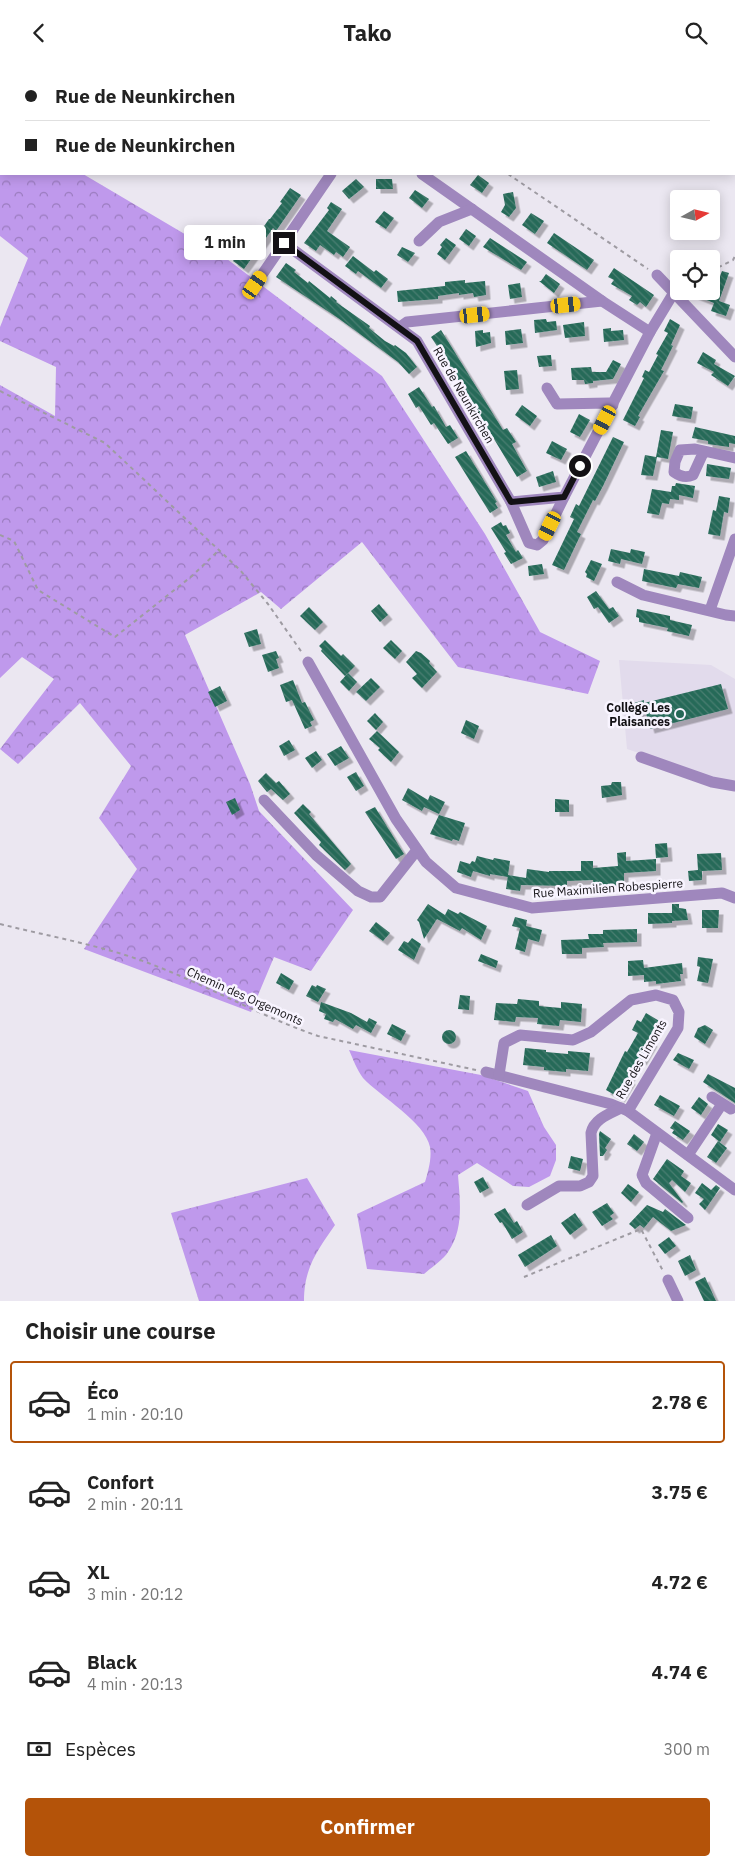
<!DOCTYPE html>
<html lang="fr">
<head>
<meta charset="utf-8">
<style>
  body { margin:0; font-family:"IBM Plex Sans",sans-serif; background:#f2f2f2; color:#222; height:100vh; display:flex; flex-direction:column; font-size:19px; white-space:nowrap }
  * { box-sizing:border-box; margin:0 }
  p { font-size:16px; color:#767676 }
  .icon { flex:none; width:28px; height:28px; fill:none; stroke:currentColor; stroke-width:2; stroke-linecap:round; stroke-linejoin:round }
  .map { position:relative; height:1236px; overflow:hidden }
  .panel { display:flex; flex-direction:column; background:#fff; flex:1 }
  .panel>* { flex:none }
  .top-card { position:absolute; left:0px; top:0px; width:735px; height:110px; box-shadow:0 2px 12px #0003; display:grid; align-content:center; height:110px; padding:0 25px; background:#fff }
  .needle { width:32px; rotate:82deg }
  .tools { position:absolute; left:670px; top:125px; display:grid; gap:10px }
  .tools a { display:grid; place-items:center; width:50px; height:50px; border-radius:5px; background:#fff; box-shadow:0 2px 12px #0003; font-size:25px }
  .end { position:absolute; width:22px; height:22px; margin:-11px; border:6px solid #131115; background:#fff; box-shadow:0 0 0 2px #fff }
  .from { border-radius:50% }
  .bubble { position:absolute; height:35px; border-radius:5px; background:#fff; box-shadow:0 2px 12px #0003; font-size:16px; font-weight:700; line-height:35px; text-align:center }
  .car { position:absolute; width:15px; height:30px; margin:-15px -8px; border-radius:6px; box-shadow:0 0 4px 1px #0007; background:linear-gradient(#f5c518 24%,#345 0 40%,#f5c518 0 76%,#345 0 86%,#f5c518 0) }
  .top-card b { display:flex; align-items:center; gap:18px; height:48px; font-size:19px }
  .top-card b+b { border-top:1px solid #e0e0e0 }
  .top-card i { width:12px; height:12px; background:#222 }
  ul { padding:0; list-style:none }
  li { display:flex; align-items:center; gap:15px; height:82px; margin:0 10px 8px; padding:0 15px; border:2px solid transparent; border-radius:5px }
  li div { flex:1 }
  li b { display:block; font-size:19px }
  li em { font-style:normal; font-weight:700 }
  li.selected { border-color:#b45309 }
  li>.icon { width:45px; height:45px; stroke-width:1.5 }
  h2 { padding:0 25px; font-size:22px; line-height:60px }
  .pay { display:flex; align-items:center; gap:12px; height:55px; padding:0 25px; font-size:19px }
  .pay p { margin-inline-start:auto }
  .cta { display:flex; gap:10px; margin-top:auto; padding:10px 25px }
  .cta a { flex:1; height:58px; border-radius:5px; background:#b45309; color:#fff; font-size:20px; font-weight:700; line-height:58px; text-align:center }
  header { display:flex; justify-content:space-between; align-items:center; height:65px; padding:0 25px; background:#fff; font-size:22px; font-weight:700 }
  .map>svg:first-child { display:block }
  .built { fill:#e2dbec }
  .forest { fill:url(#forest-crowns) }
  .building { fill:url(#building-back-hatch); filter:url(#shadow) }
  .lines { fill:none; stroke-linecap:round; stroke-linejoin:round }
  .path { stroke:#9e9ba2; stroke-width:2; stroke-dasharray:4 4; stroke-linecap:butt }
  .minor { stroke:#9f87bd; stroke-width:11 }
  .route { stroke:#131115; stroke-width:6 }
  .poi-dot { fill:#256756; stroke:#f8f4ff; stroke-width:2 }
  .labels { text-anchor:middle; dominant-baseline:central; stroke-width:5; stroke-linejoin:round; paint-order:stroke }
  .street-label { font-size:12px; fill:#131115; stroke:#f8f4ff }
  .poi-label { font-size:12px; font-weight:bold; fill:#131115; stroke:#f8f4ff; text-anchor:end }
</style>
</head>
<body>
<header><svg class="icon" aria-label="back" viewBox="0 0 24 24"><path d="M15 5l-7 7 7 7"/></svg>Tako<svg class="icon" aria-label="search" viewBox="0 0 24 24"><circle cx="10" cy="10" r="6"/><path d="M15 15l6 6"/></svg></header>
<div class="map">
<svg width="735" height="1236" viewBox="0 0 735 1236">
  <defs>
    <pattern id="forest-crowns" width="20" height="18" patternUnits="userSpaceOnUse" patternTransform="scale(1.25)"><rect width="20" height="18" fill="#bf99ec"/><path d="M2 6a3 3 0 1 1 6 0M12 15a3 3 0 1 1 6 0" fill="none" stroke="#9a7bbe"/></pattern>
    <pattern id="building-back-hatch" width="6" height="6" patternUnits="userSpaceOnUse" patternTransform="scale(1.25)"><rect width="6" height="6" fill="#266a59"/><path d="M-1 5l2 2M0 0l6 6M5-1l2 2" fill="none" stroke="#4a7e71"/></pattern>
    <filter id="shadow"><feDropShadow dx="4.5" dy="4.5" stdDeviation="0" flood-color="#0004"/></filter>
  </defs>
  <rect width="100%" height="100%" fill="#ebe7f1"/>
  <polygon class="built" points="619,595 711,600 735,614 735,720 627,684"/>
  <g class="forest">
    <polygon points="0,60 1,109 83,109 227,194 382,311 485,469 540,567 600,596 588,629 458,602 362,477 281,544 261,527 185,570 250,719 259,746 353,845 311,906 274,892 251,947 84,884 137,804 99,753 131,701 80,638 18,699 0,684 54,614 22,592 0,613 0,320 55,351 56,302 0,276 0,262 28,193 0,171"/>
    <path d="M 349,985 L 481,1010 L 528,1026 L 544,1062 L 556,1080 L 556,1095 L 550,1111 L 529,1122 L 513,1121 L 477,1098 L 458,1110 C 460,1136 464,1164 448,1187 C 443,1195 432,1202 424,1209 L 367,1204 L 357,1149 L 425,1117 C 428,1107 432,1093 430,1082 C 425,1057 381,1032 363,1013 C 357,1005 353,994 349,985 Z"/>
    <path d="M 307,1113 L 335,1160 C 317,1186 304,1203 304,1236 L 199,1236 L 171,1148 Z"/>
  </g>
  <g class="building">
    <polygon points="478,110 489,118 482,128 470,120"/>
    <polygon points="356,114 364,122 349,134 342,126"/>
    <polygon points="376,114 392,114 393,124 376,124"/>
    <polygon points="290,123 301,130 276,166 273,163 244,204 233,196 241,183 244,185 260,163 262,164 269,154 270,154 282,138 280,137"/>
    <polygon points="415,125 429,134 422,143 409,133"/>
    <polygon points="513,127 516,143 509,152 501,147 505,140 503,129"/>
    <polygon points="331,137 342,144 327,166 350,182 343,192 336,187 334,190 320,180 316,186 304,178 329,145 327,143"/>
    <polygon points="384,146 394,153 386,164 375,157"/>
    <polygon points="531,148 544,156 535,169 522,160"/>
    <polygon points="466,164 476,171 469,181 459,174"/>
    <polygon points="554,168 594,195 587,205 547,178"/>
    <polygon points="446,173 456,180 445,195 437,189 442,182 440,180"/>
    <polygon points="490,173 527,197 521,205 483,182"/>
    <polygon points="402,182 415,188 408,197 397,190"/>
    <polygon points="353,191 374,207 376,205 388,214 381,223 358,206 356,209 345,201"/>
    <polygon points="286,198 296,205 294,207 308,218 309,216 330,233 331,231 337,236 336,237 370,261 369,263 385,276 394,281 395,280 406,288 417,302 409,309 398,297 338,253 276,212"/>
    <polygon points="614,203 654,230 646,242 640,237 637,240 629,235 632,231 611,219 614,215 608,212"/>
    <polygon points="722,206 729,208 719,236 730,240 726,251 711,246 714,238 686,227 714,226"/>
    <polygon points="546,209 560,219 554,228 539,216 541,216"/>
    <polygon points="465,215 465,218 485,216 486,230 474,232 473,228 459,230 459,228 438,231 438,234 398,237 397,226 445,221 445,217"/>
    <polygon points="520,218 522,232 510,234 508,220"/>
    <polygon points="546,254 547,257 556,256 557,265 535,268 534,255"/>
    <polygon points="670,254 680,260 671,280 673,281 661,305 664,306 638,351 640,352 635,361 623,355 644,313 642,312 645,305 649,307 658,290 656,289 668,268 664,266"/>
    <polygon points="584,257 585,271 565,273 563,260"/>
    <polygon points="611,263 611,266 623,265 624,275 604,277 603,264"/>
    <polygon points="521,264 523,278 506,280 505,266"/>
    <polygon points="441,265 503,365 507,363 516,377 512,379 527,406 517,412 445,293 431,272"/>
    <polygon points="483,265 483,268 490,267 491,278 476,282 475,266"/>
    <polygon points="703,287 716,295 714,299 735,311 728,321 711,310 714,307 697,298"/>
    <polygon points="551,290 552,301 539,302 537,291"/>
    <polygon points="613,295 621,299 613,314 593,316 593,318 585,319 584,315 572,315 571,303 591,302 592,307 606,307"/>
    <polygon points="517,305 519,324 506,325 504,306"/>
    <polygon points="419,322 432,342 434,341 446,362 450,360 458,373 448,379 434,358 431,360 419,341 416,343 408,329"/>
    <polygon points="675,339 693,342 691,354 672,351"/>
    <polygon points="522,340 537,351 530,361 515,350"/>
    <polygon points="579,349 590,355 580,372 570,367"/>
    <polygon points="695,362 735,371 735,379 729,378 729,382 708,379 708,376 692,373"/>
    <polygon points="661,365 673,367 668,394 657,392 653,411 641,410 645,390 656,392"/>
    <polygon points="613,372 624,377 603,421 595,436 593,435 577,467 581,469 564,505 552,500 574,454 570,452 576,439 579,441"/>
    <polygon points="552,376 567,384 561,395 546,388"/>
    <polygon points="466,386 497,437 495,438 498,443 490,448 455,392"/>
    <polygon points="707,399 731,403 729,414 706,411"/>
    <polygon points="553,406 556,417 539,422 536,412"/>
    <polygon points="676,418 695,421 693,433 679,430 679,435 670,434 669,439 662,438 659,450 647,448 652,424 671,427 672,421 675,421"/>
    <polygon points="719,431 730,433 728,448 724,447 720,471 708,469 713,445 716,446"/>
    <polygon points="501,457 503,461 506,460 510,468 506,470 516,487 518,485 523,493 511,499 504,488 506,487 491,463"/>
    <polygon points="611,484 630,488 631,484 645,487 642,499 621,494 620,499 608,496"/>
    <polygon points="591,495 602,499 594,516 586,512 587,509 585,507"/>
    <polygon points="542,499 544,509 529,511 528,501"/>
    <polygon points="644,504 679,511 680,507 702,512 699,523 678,519 676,523 642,516"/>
    <polygon points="596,526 609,544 613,542 619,551 609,558 598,542 594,544 587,532"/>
    <polygon points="379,539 388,550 380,557 371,546"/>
    <polygon points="309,542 323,557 315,565 300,551"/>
    <polygon points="637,544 670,551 670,555 692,560 689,571 667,566 668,563 639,557 639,553 636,552"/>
    <polygon points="257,564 261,579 249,582 244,568"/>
    <polygon points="325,575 341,591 343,589 355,601 345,611 321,586 322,584 319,581"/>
    <polygon points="391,575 402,586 395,594 383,583"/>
    <polygon points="276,586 279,593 276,594 279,603 268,607 262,590"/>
    <polygon points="416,586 421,588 430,596 429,598 437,607 422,623 412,613 417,609 406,597"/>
    <polygon points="348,608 357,617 349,626 340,617"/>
    <polygon points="371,613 380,622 366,636 356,627"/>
    <polygon points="293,615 302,638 305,637 314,655 310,657 312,661 305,664 292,635 286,637 280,620"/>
    <polygon points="721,619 728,644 650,664 646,648 637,650 634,638 644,635 644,638"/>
    <polygon points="220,621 227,636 215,642 208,627"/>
    <polygon points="375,648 383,657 376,665 367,656"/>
    <polygon points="466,655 479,661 474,674 461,668"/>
    <polygon points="377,666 399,687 391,697 378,685 380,683 369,674"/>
    <polygon points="289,675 295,685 284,691 279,681"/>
    <polygon points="341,681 349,693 335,701 327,689"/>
    <polygon points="316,686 322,695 312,703 305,693"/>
    <polygon points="356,707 364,721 356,726 347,712"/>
    <polygon points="266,708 276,718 279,716 290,729 283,735 271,724 267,727 258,716"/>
    <polygon points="612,717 621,717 622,730 602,733 601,721 611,720"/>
    <polygon points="408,723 428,735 430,730 445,737 439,749 424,742 422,746 402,735"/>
    <polygon points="235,733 240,745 232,750 226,737"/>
    <polygon points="555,734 569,735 569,747 555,747"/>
    <polygon points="303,739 311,747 309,749 351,799 345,805 319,780 321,777 294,748"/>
    <polygon points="375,742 404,789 396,794 365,747"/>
    <polygon points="439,750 465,758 459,776 453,774 452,776 430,769"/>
    <polygon points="667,778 668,792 656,793 655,779"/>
    <polygon points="626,787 626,796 656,794 656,806 624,808 624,820 594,822 593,815 567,816 567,821 521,820 520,826 506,824 508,810 508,812 490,809 490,811 473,806 471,812 457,807 460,796 470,799 472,796 475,797 477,791 493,795 494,793 510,796 508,810 526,813 527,804 549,807 549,806 581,806 581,796 593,796 593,803 618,801 617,788"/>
    <polygon points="721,788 722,805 702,806 702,815 689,816 688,806 698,805 697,789"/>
    <polygon points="428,839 445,850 448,844 458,849 460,847 487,861 481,875 462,863 460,866 437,854 424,874 419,857 417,855"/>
    <polygon points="672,839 679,839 679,843 686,844 688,855 672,856 672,858 648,859 648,848 672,848"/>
    <polygon points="702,845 719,845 718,863 702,863"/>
    <polygon points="515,852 527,855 526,861 542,865 539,877 528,874 525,887 515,884 520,863 512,861"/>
    <polygon points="376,857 390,868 383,876 369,866"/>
    <polygon points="637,864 637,877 603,878 604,882 582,883 582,889 562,889 561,875 589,874 588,869 603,869 603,865"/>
    <polygon points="412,873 421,879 414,895 398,885 404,876 408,878"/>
    <polygon points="481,889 498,896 496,903 478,896"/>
    <polygon points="698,892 713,894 708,918 697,916 700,902 697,901"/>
    <polygon points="643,895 644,903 682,898 683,909 680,909 681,916 656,919 656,916 644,917 644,910 628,911 628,896"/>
    <polygon points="281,908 294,916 289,925 276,918"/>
    <polygon points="312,920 316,922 317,920 326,924 318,937 306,931"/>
    <polygon points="460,930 470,931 469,945 458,944"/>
    <polygon points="518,934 539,936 539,941 561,943 561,937 582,939 581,957 560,955 559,961 537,959 538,953 516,952 515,957 494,955 496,938 517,939"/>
    <polygon points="321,937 351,948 367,957 369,953 377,957 371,968 356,960 353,964 335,954 333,957 324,954 326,949 319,946"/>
    <polygon points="646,948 661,957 650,975 653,977 642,996 640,994 634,1004 629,1014 631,1015 620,1033 606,1025 625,986 627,987 638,968 632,965 637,955 641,957"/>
    <polygon points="392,959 406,966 401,976 387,969"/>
    <polygon points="705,960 713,965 705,979 694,972 698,963"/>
    <circle cx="449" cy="972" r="7"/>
    <polygon points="525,983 546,985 546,987 568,989 568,986 590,988 588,1006 566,1004 566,1007 544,1005 544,1002 523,1000"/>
    <polygon points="678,988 694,995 689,1004 673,995"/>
    <polygon points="708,1009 735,1023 735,1038 703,1017"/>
    <polygon points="660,1030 680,1041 674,1051 654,1040"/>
    <polygon points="699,1032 708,1039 701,1050 691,1043"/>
    <polygon points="675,1056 690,1066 683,1075 672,1068 674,1065 670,1063"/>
    <polygon points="718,1059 728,1065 720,1077 711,1070"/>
    <polygon points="600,1066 611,1074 605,1083 607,1085 603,1091 600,1091 599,1069"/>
    <polygon points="634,1069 644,1077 637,1086 627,1079"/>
    <polygon points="718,1076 727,1083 716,1098 707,1092"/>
    <polygon points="571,1091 583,1094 580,1106 568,1103"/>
    <polygon points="667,1094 684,1106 681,1111 691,1118 685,1127 672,1115 669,1118 683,1137 682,1138 653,1114"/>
    <polygon points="483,1112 489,1123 480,1128 474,1117"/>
    <polygon points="702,1118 711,1125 716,1120 720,1123 705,1145 699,1139 704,1134 695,1128"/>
    <polygon points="628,1119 639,1127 631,1137 621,1128"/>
    <polygon points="607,1138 614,1148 610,1151 613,1154 602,1161 592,1147"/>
    <polygon points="647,1140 663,1147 665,1144 686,1160 671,1166 653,1152 644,1163 640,1160 635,1164 629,1159"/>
    <polygon points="505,1143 514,1158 517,1156 523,1167 512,1174 502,1157 500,1158 494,1149"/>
    <polygon points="575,1148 583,1160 570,1170 561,1158"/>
    <polygon points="551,1170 557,1181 525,1202 518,1190"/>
    <polygon points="669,1172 676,1181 665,1189 658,1180"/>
    <polygon points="690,1190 696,1205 685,1211 678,1196"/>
    <polygon points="705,1212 716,1236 704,1236 695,1217"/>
  </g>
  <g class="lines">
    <g class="path">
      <polyline points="171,0 176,1"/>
      <polyline points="417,1 418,0"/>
      <polyline points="508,109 648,204"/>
      <polyline points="711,206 733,195 735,191"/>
      <polyline points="0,326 105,378 240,505 268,539 303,589"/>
      <polyline points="0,470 14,476 38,525 115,572 192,511 219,485"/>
      <path d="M 0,859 C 40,869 82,877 122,889 C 190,910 251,948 318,971 L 476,1005"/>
      <polyline points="524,1212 641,1164 663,1206"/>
    </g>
    <g class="minor">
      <polyline points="227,0 233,1"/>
      <polyline points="299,1 301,0"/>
      <polyline points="422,109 602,236 650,267"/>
      <polyline points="419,176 439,157 472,144"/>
      <polyline points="284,178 417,276 511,437 564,432 650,267 673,229"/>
      <polyline points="657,210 735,292"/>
      <polyline points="255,220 331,109"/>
      <polyline points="400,262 407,257 602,236"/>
      <polyline points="547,323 557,339 609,338 613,340"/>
      <path d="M 704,386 L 693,410 C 686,413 681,412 674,407 L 675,397 L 680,385 L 695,384 L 735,393"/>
      <polyline points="511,437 529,478 537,480 543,475 564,432"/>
      <polyline points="617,517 643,530 726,550 735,551"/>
      <polyline points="710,545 735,474"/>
      <polyline points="308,597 396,754 426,797 456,823 532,843 722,828 735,833"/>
      <polyline points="641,692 712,717 735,721"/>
      <polyline points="264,735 316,790 358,826 371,832 380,832 417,785"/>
      <polyline points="486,1007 611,1039 628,1046 735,1125"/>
      <polyline points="499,1010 504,978 520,970 573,975 591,967 631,935 656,930 673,935 679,947 678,963 628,1046"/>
      <polyline points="712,1032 731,1044"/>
      <polyline points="657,1068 642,1110 646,1118 688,1153"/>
      <polyline points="688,1090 722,1039"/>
      <path d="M 527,1140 L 559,1121 L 580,1121 L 589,1117 L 593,1111 L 591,1068 C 594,1054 609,1049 621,1043"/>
      <polyline points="668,1215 678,1236"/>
    </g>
  </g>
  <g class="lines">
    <polyline class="route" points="284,178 417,276 511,437 564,432 580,401"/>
  </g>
  <circle class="poi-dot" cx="680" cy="649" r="5"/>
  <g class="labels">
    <g class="street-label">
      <text transform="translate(464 330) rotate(60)">Rue de Neunkirchen</text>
      <text transform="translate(608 823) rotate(-4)">Rue Maximilien Robespierre</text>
      <text transform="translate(245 931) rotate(24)">Chemin des Orgemonts</text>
      <text transform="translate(641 994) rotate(-60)">Rue des Limonts</text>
    </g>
    <g class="poi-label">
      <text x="670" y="642">Collège Les<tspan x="670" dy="14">Plaisances</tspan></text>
    </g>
  </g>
</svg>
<div class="tools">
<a><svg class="needle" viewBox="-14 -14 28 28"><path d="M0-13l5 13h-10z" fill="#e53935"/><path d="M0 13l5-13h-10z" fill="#767676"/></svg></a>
<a><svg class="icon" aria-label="locate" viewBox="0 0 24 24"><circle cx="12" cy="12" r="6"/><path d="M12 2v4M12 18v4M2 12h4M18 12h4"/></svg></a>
</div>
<i class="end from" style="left:580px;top:401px"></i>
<i class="end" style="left:284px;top:178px"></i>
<div class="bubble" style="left:184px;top:160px;width:82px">1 min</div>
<i class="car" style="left:255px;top:220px;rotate:35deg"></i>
<i class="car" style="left:566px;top:240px;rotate:84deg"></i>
<i class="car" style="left:475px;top:250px;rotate:84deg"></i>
<i class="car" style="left:605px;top:355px;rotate:208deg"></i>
<i class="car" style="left:550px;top:461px;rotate:206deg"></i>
<div class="top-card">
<b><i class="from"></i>Rue de Neunkirchen</b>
<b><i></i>Rue de Neunkirchen</b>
</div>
</div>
<section class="panel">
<h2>Choisir une course</h2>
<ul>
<li class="selected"><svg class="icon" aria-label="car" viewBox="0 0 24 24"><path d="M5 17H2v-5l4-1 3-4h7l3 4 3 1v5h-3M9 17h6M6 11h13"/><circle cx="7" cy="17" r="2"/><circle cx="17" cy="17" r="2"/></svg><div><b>Éco</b><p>1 min · 20:10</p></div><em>2.78 €</em></li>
<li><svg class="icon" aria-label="car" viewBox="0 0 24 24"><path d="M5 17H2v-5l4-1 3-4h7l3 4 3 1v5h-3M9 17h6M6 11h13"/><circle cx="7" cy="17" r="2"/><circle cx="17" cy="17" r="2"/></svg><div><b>Confort</b><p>2 min · 20:11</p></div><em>3.75 €</em></li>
<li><svg class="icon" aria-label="car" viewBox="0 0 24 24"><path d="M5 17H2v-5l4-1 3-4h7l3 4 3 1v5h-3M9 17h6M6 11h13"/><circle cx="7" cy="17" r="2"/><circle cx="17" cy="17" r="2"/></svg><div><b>XL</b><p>3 min · 20:12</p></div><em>4.72 €</em></li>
<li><svg class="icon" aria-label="car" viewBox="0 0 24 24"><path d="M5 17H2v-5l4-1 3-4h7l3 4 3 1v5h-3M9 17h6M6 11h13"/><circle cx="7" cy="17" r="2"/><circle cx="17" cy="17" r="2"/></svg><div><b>Black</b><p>4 min · 20:13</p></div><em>4.74 €</em></li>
</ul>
<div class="pay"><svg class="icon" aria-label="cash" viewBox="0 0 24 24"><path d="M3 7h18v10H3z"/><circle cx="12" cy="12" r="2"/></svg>Espèces<p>300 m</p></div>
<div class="cta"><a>Confirmer</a></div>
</section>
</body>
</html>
